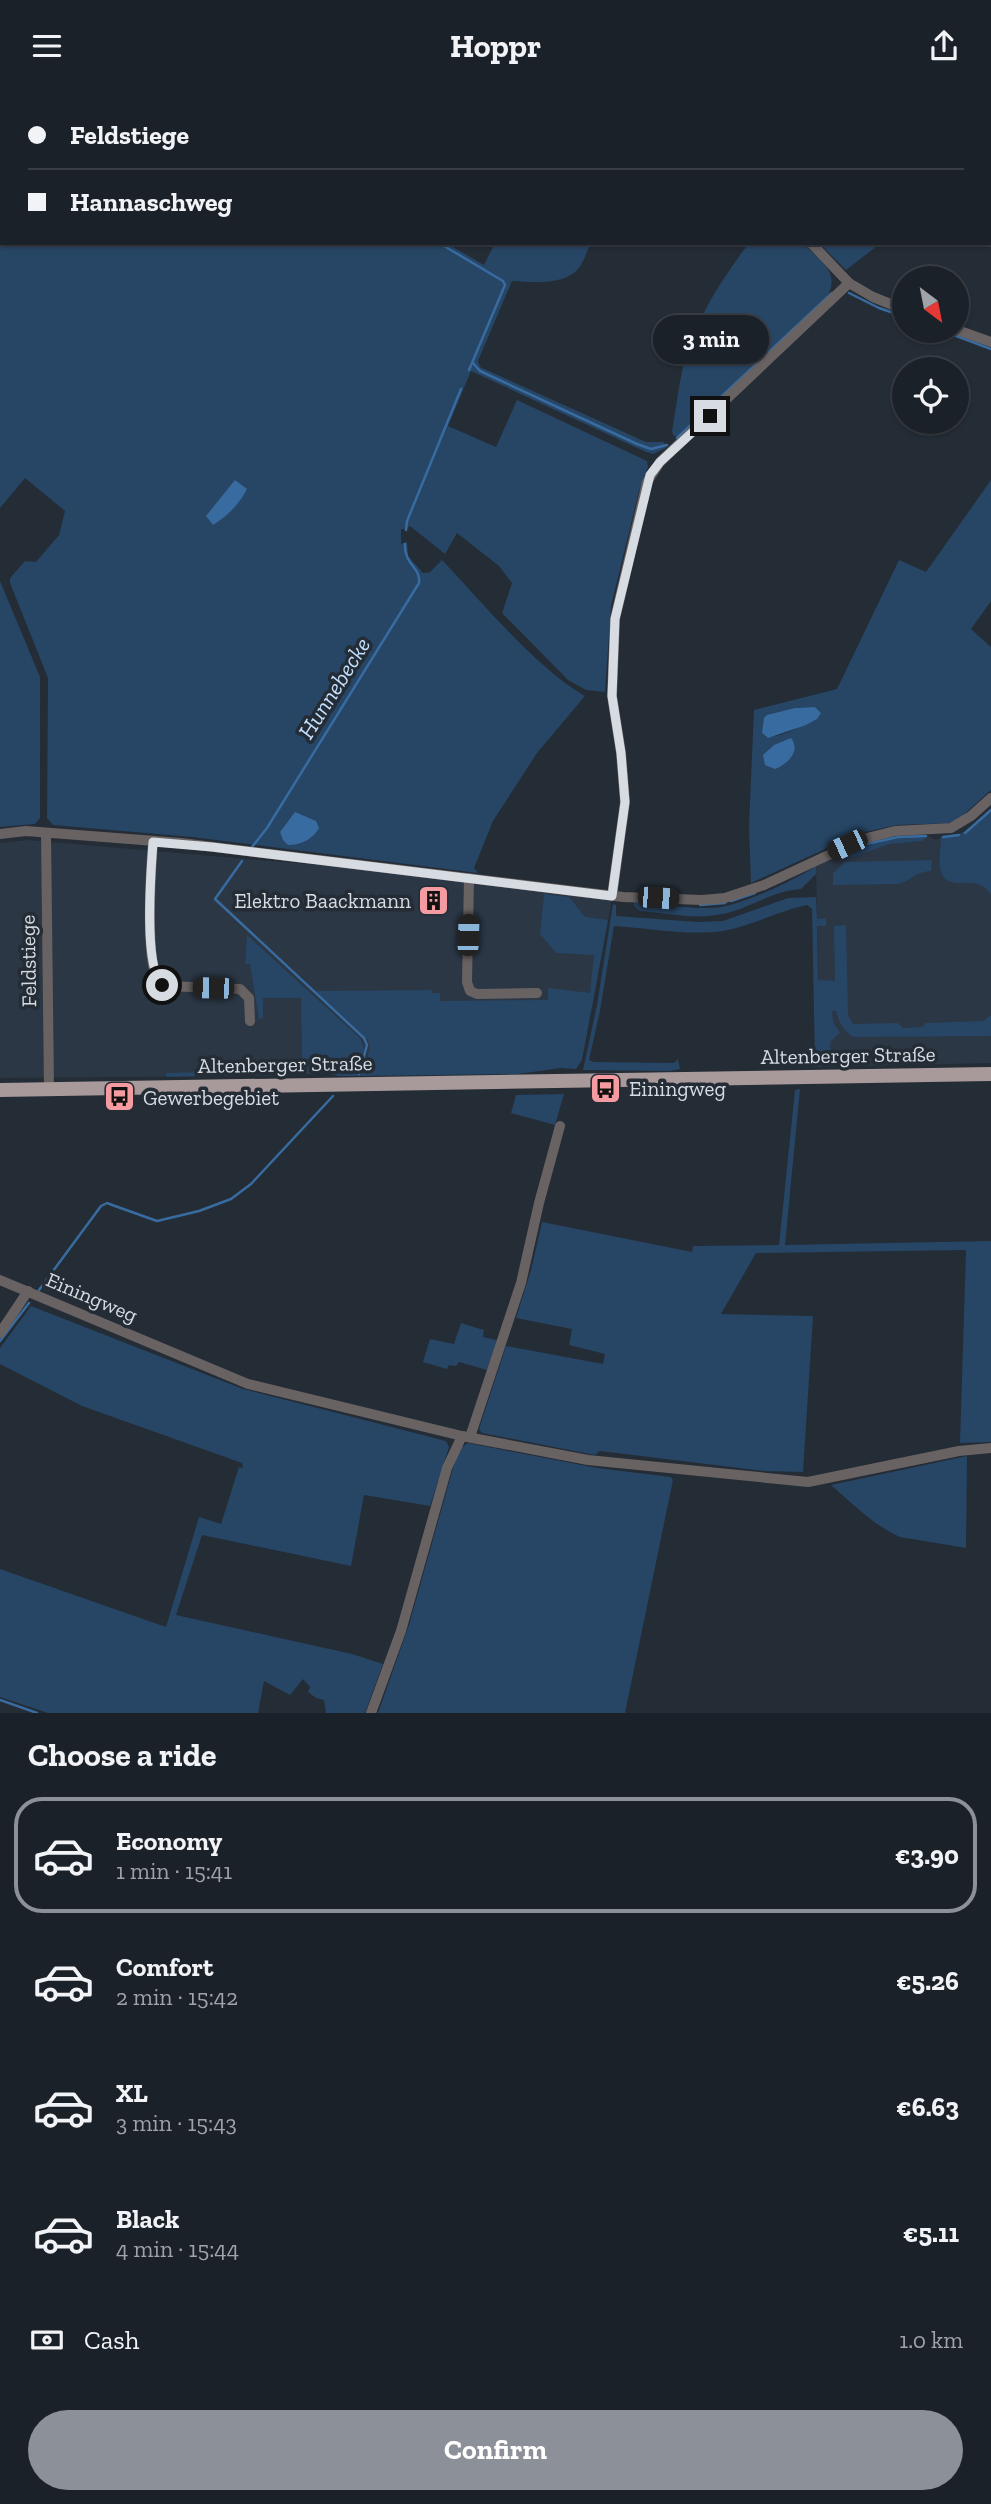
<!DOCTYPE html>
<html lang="en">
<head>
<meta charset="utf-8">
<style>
  body { margin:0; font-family:"Zilla Slab",serif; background:#242930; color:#f1f3f6; height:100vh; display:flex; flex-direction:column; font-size:26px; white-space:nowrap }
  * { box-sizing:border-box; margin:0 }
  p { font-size:23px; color:#a0a3a8 }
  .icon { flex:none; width:38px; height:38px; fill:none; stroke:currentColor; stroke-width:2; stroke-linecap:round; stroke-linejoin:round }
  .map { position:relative; height:1622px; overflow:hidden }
  .panel { display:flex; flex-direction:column; background:#1b2128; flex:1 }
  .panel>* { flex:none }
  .banner { position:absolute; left:0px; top:0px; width:992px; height:154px; box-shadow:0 2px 5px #0004,0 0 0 2px #393e45; display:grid; align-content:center; height:154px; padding:0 28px; background:#1b2128 }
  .needle { width:46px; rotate:148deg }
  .buttons { position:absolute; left:892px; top:175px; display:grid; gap:14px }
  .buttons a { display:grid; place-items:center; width:77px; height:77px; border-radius:50%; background:#1b2128; box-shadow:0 2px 5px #0004,0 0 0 2px #393e45; font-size:35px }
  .end { position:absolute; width:32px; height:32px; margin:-16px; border:9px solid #d6dce2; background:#111; box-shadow:0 0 0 4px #111 }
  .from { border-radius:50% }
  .bubble { position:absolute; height:49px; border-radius:24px; background:#1b2128; box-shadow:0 2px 5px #0004,0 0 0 2px #393e45; font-size:23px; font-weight:800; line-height:49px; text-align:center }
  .car { position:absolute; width:21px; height:42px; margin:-21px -10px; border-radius:9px; box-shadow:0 0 5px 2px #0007; background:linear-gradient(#222 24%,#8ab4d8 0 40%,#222 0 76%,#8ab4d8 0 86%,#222 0) }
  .banner b { display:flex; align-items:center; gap:24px; height:66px; font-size:26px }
  .banner b+b { border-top:2px solid #393e45 }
  .banner i { width:18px; height:18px; background:#f1f3f6 }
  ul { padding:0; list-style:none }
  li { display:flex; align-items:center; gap:21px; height:116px; margin:0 14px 10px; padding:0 14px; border:4px solid transparent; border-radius:28px }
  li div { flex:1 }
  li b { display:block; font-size:26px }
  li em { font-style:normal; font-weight:800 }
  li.current { border-color:#8c9099 }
  li>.icon { width:63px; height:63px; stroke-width:1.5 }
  h2 { padding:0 28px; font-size:32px; line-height:84px }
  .pay { display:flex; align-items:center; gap:18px; height:77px; padding:0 28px; font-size:26px }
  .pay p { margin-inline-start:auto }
  .button { display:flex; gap:14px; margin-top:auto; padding:14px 28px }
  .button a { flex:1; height:80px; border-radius:42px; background:#8c9099; color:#fff; font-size:28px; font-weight:800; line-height:80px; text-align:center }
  header { display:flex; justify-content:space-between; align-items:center; height:91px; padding:0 28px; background:#1b2128; font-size:32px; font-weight:800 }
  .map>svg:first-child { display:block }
  .built { fill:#2b3745 }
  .green { fill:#274565; fill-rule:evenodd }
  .water { fill:#386b9f }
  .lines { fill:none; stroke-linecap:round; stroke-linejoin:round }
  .stream { stroke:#386b9f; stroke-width:2.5 }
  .minor { stroke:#696263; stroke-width:10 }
  .major { stroke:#a8999a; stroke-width:14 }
  .route { stroke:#d6dce2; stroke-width:9 }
  .labels { text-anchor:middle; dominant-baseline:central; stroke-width:7; stroke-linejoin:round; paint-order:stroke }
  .poi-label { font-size:21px; fill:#d6dce2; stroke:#242c35; text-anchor:start }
  .street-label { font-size:21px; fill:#d6dce2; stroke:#242c35 }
  .water-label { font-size:23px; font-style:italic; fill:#c4e0ff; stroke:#242c35 }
</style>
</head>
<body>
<header><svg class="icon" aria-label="menu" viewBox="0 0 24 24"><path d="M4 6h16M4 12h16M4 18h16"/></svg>Hoppr<svg class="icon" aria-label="share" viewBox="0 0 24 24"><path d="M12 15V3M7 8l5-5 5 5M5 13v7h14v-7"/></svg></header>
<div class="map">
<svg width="991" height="1622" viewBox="0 0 991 1622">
  <rect width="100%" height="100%" fill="#242c35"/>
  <g class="built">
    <polygon points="991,732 991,972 820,976 816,775 847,760 872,752 911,745 928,745 936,749 941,746 951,746"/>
    <polygon points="28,749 562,795 613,802 592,918 379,981 264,985 0,987 0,752"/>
  </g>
  <g class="green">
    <path d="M 0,85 L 2,152 L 446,152 L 484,174 L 495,152 L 591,152 C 587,160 584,171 578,178 C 563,195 532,191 512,190 L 478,270 L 480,276 L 646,351 L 664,351 L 666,357 L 653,363 L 646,361 L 471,280 L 448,335 L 496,356 L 517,309 L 647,370 L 648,376 L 639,400 L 611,515 L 605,601 L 586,599 L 568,589 L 502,522 L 512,492 L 499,475 L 457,442 L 445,463 L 410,435 L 406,438 L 401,438 L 401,453 L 407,451 L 408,465 L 423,482 L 430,481 L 442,469 C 483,512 535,576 585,605 L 537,662 L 493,730 L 474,777 L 478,782 L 192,746 L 53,734 L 47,727 L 48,587 L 10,492 L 10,487 L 25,470 L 36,471 L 59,444 L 65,420 L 25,387 L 0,417 Z"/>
    <path d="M 749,152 L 803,152 C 823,174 842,180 825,211 L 680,348 L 673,344 L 672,340 C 677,312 680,281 689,255 C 703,217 725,184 749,152 Z"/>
    <polygon points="819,152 881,152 846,179"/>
    <path d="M 991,389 L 991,510 L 971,538 L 991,556 L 991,699 L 961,726 L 950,732 L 897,734 L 860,742 L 751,792 L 749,734 L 754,619 L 837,598 L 899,469 L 926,481 ZM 814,616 L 819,619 C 807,634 786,645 766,646 L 762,642 L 795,617 Z"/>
    <polygon points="0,490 40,586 40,727 35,733 0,736"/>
    <path d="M 991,719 L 991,803 C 988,799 983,794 977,793 C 965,789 947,798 941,781 C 938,772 941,756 941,746 C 963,747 976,733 991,719 Z"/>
    <polygon points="928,745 922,750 889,753 853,766 846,766 843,762 898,746"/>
    <path d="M 932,769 L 931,780 C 918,780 911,789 899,793 L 833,794 L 833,782 L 845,771 Z"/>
    <path d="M 816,775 L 816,783 L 801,798 C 774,799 749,818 722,823 C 696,829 666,822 640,820 L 634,815 L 634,811 C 661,812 696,820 721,816 C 746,812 795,789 816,775 Z"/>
    <polygon points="544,803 569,806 585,826 608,829 582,969 576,978 561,977 518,983 365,985 338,985 326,982 166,986 166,982 263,979 263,974 302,973 301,907 263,907 263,927 259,928 250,873 245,873 247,844 360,947 364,957 357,981 363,981 370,957 368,949 314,900 432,899 432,902 440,902 440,910 548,909 548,897 590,902 594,864 556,862 540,843"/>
    <path d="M 816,806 L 817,828 L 826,827 L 826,835 L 817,835 L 818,889 L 835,890 L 834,835 L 846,834 L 848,924 L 853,933 L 898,932 L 903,937 L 922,936 L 926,932 L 983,930 L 991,924 L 991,945 L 853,946 C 843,939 839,932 836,920 L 832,920 L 833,931 L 840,942 L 831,950 L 830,957 L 836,969 L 832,971 L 824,971 L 820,964 L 820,976 L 813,976 L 815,973 L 812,818 L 807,814 C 778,820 752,835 723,840 C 688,845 649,837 614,835 L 600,920 L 589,969 L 594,971 L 674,972 L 678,968 L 680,978 L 670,980 L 583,979 L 597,914 L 613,813 L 616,814 L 616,825 L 698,831 L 723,830 L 788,807 Z"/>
    <polygon points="800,998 785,1154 991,1150 991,1351 960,1352 966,1159 756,1162 721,1223 813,1225 803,1381 764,1380 600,1360 595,1364 482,1342 479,1338 506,1255 603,1273 605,1263 569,1254 572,1238 516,1227 531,1179 542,1131 692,1161 693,1155 779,1154 795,999"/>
    <polygon points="564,1003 555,1034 511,1022 516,1004"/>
    <polygon points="31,1215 243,1298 446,1350 449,1356 430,1415 364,1404 351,1475 202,1444 176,1524 352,1563 383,1573 365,1622 326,1622 324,1609 316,1607 308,1601 310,1596 303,1588 290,1604 264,1590 258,1622 48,1622 0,1606 0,1478 166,1536 199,1426 221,1433 239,1376 243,1377 242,1372 82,1315 0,1273 0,1257"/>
    <polygon points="461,1232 484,1239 483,1246 497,1249 487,1279 459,1271 456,1275 449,1274 447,1278 423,1271 430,1248 454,1253"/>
    <polygon points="468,1352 597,1377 671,1386 673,1389 625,1622 378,1622 409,1534 455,1370 462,1356"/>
    <path d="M 967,1365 L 966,1457 L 900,1446 C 873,1434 853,1413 831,1394 Z"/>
  </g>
  <g class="water">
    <path d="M 235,389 L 247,398 C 239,414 227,425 213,434 L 206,425 Z"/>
    <polygon points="815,616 821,622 817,628 806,634 768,647 762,642 764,627 767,624 795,617"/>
    <path d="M 791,647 C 801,660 788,673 775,678 L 765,674 L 763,664 L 774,654 Z"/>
    <path d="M 295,721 L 316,730 L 319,737 C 313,748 301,754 288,754 L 283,749 L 280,741 Z"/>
  </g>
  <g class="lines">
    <g class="stream">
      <polyline points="172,0 174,2"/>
      <polyline points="829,2 830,0"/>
      <polyline points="439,152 503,190 505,194 469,279"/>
      <polyline points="849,202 879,217 905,226"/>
      <polyline points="943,240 991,258"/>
      <polyline points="473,272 480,280 637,353 651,358 667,354"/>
      <polyline points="677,347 832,202"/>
      <polyline points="406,439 407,430 461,298"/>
      <polyline points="965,742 991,719"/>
      <polyline points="943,746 959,744"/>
      <polyline points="862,754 898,746 926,745"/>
      <path d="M 252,756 L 267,737 L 419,492 C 421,476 404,474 405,453"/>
      <polyline points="242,770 215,808 364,947 367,954 359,983"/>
      <polyline points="731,810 755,802"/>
      <polyline points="700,814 725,812"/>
      <polyline points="39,1199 101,1115 107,1112 115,1115 157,1130 199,1120 231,1108 251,1093 333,1005"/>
      <polyline points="0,1250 29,1212"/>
      <polyline points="0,1609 37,1622"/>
    </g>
    <g class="minor">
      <polyline points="549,0 553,2"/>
      <polyline points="811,152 849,192 873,206 905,219"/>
      <polyline points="957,239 991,251"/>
      <polyline points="46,742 49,998"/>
      <polyline points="0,743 26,740 181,752 573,800 623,806 702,809 725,807 764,794 863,748 895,740 951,737 971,725 991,707"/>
      <path d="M 153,751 C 151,777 145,869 158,889 C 161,894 161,893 167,895 L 240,898 L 249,907 L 250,930"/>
      <polyline points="469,787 467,891 470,900 477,903 537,902"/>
      <polyline points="612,805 625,711 621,662 612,605 615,528 647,391 660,371 849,192"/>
      <polyline points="0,1189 248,1293 462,1345 588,1369 808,1391 959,1360 991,1357"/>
      <polyline points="0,1242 28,1200"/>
      <polyline points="470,1346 521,1192 539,1112 560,1035"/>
      <polyline points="371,1622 401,1540 447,1377 462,1345"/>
    </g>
    <polyline class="major" points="0,999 991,983"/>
  </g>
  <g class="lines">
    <path class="route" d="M 162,894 C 143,874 151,779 153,751 L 212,756 L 612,805 L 625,711 L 621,662 L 612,605 L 615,528 L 650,384 L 660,371 L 710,325"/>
  </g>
  <defs>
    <symbol id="building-square" viewBox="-11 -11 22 22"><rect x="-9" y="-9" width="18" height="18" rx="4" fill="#f49aa1" stroke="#242c35"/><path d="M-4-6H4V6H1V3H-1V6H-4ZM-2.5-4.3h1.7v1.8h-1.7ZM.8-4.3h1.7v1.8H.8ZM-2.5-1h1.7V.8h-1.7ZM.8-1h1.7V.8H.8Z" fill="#111"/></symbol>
    <symbol id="bus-square" viewBox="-11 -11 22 22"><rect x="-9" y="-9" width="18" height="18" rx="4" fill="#f49aa1" stroke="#242c35"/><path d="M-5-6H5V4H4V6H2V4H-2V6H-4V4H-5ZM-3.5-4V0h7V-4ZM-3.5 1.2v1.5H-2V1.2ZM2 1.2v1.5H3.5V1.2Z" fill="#111"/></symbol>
  </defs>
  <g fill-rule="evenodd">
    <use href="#building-square" x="416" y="792" width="35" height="35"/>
    <use href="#bus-square" x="588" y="980" width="35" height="35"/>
    <use href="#bus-square" x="102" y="988" width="35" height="35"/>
  </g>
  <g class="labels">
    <g class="poi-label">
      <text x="411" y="809" text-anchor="end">Elektro Baackmann</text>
      <text x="629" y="997">Einingweg</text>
      <text x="143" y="1006">Gewerbegebiet</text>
    </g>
    <g class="street-label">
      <text transform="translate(28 870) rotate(-91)">Feldstiege</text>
      <text transform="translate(848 964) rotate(-1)">Altenberger Straße</text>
      <text transform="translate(285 973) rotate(-1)">Altenberger Straße</text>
      <text transform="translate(92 1206) rotate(23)">Einingweg</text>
    </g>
    <g class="water-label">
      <text transform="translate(334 597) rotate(-58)">Hunnebecke</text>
    </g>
  </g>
</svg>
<div class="buttons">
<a><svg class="needle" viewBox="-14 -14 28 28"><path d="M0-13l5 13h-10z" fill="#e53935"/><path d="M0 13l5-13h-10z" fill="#a0a3a8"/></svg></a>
<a><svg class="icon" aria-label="locate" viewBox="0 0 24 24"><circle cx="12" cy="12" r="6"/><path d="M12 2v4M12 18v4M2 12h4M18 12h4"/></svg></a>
</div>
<i class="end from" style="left:162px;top:894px"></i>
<i class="end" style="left:710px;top:325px"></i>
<div class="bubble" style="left:653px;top:224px;width:116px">3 min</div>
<i class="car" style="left:847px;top:754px;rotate:245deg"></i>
<i class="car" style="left:658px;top:807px;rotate:94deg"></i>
<i class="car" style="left:468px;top:844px;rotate:2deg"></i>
<i class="car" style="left:213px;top:897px;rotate:271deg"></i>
<div class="banner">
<b><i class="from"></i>Feldstiege</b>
<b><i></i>Hannaschweg</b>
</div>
</div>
<section class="panel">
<h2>Choose a ride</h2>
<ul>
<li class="current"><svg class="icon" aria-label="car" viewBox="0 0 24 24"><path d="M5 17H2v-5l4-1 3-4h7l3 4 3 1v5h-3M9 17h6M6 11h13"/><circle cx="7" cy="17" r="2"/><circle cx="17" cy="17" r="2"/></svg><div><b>Economy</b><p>1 min · 15:41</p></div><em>€3.90</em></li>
<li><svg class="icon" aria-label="car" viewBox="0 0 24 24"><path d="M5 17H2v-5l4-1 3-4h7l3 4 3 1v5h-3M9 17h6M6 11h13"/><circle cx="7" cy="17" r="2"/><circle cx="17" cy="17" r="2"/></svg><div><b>Comfort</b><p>2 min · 15:42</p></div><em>€5.26</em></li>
<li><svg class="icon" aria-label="car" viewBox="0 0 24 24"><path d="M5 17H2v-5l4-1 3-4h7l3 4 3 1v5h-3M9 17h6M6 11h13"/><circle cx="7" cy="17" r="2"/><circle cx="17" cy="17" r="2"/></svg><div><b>XL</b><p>3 min · 15:43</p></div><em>€6.63</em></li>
<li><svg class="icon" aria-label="car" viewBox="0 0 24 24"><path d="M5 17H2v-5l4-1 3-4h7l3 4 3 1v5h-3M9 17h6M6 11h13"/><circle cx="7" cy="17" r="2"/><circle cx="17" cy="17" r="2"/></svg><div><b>Black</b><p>4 min · 15:44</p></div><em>€5.11</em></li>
</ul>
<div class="pay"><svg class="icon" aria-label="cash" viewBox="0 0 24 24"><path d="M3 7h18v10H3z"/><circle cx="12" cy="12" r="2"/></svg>Cash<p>1.0 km</p></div>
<div class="button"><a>Confirm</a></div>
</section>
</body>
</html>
